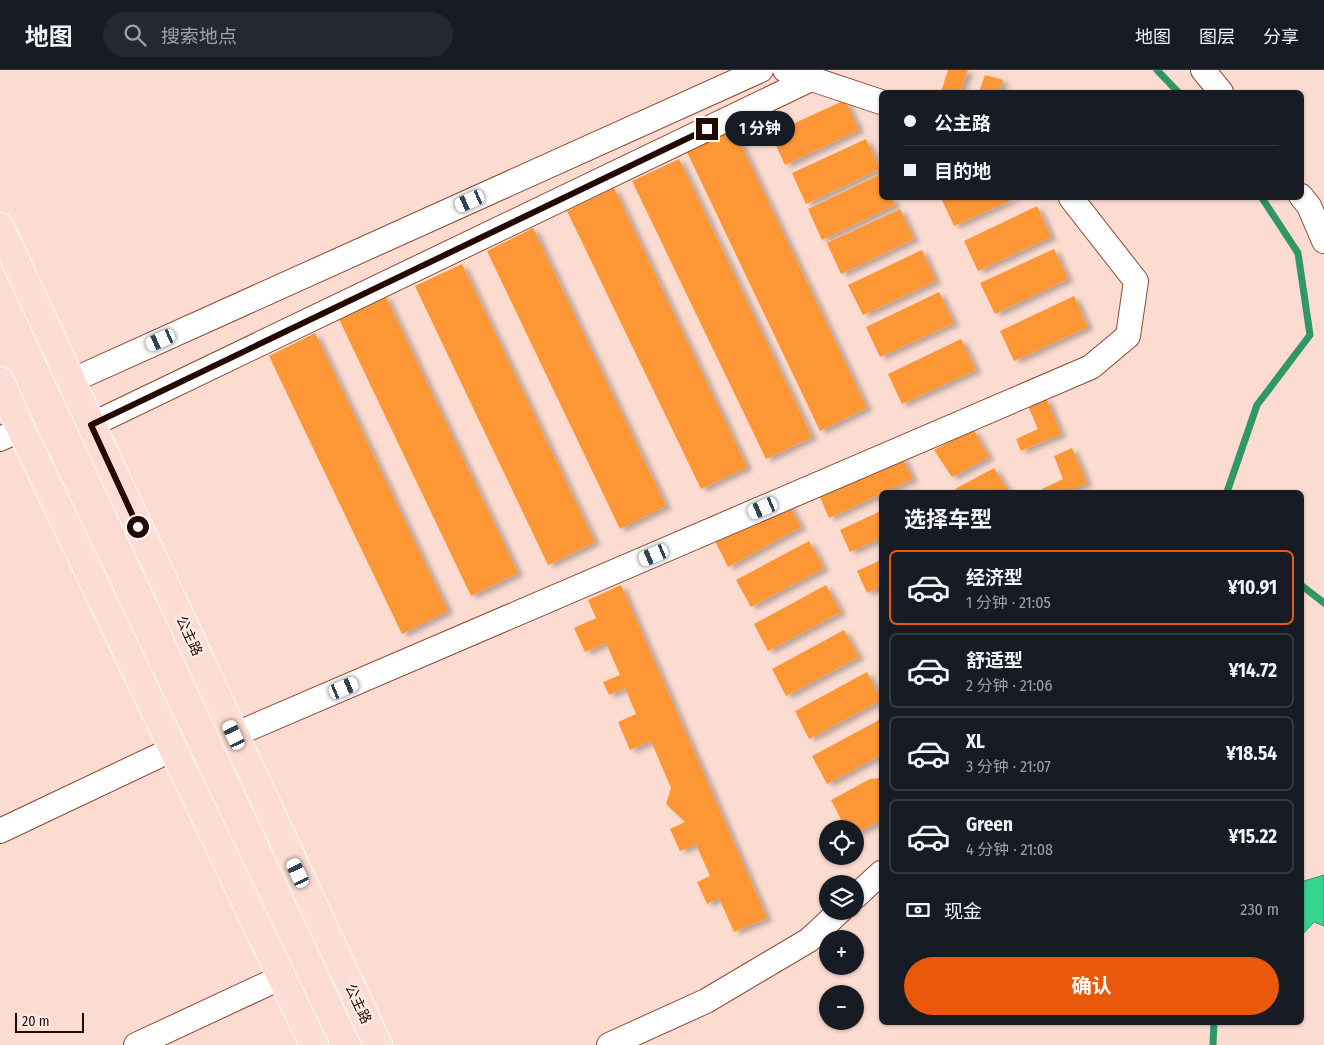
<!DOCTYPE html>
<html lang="zh">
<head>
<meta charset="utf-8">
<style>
  body { margin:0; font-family:"Fira Sans Condensed","Noto Sans SC",sans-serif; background:#242831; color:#f1f3f6; height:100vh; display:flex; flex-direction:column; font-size:19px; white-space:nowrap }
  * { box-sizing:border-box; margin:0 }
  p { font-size:16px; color:#9ea1a6 }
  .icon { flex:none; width:28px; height:28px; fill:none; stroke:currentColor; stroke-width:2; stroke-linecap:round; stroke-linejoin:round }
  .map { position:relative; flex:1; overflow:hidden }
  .sheet { position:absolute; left:879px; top:420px; width:425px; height:535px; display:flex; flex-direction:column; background:#171b24; border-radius:8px; box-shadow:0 1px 4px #0004 }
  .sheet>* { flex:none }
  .banner { position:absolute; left:879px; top:20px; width:425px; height:110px; border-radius:8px; box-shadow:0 1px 4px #0004; display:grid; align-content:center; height:110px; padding:0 25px; background:#171b24 }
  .controls { position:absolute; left:819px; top:750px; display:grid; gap:10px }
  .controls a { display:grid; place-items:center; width:45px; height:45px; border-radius:50%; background:#171b24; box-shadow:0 1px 4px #0004; font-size:25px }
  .scale { position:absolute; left:15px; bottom:12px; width:69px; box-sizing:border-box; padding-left:5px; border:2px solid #240902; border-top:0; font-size:14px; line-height:18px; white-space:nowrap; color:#240902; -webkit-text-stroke:4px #feede7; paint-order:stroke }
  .end { position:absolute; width:22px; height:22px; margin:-11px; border:6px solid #240902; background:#fff; box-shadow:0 0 0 2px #fff }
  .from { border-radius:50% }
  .bubble { position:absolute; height:35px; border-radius:18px; background:#171b24; box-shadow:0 1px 4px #0004; font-size:16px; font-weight:700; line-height:35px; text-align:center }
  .car { position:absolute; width:15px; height:30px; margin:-15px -8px; border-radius:6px; box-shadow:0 0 4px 1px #0007; background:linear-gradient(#fff 24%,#345 0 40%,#fff 0 76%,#345 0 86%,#fff 0) }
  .banner b { display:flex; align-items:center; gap:18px; height:48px; font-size:19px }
  .banner b+b { border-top:1px solid #363941 }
  .banner i { width:12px; height:12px; background:#f1f3f6 }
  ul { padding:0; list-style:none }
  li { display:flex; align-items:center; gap:15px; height:75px; margin:0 10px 8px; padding:0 15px; border:2px solid #363941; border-radius:8px }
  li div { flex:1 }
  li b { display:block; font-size:19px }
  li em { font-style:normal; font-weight:700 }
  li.on { border-color:#ea580c }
  li>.icon { width:45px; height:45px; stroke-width:1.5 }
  h2 { padding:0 25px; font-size:22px; line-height:60px }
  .pay { display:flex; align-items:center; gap:12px; height:55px; padding:0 25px; font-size:19px }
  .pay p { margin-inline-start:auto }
  .action { display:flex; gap:10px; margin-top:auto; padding:10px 25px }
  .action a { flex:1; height:58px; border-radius:30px; background:#ea580c; color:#fff; font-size:20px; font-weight:700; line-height:58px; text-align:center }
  header { display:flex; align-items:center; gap:30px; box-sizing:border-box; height:70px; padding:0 25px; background:#171b24; border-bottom:1px solid #363941 }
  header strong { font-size:24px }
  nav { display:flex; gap:28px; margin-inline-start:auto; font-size:18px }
  .search { width:350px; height:45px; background:#242831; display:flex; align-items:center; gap:12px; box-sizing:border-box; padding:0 18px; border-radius:28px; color:#9ea1a6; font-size:19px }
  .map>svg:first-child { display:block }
  .water { fill:#35d491; stroke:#309766 }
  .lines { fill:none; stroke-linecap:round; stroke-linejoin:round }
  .stream { stroke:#309766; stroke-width:7 }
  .building { fill:#fd9734; filter:url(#shadow) }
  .minor-casing { stroke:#8c4830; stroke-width:26 }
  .major-casing { stroke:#fff; stroke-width:30 }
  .minor { stroke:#fff; stroke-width:24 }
  .major { stroke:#fbddd3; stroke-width:28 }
  .route { stroke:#240902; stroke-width:6 }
  .labels { text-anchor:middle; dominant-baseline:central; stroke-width:4.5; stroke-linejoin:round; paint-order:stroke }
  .street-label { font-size:14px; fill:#240902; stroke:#feede7 }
</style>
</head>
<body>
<header>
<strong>地图</strong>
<div class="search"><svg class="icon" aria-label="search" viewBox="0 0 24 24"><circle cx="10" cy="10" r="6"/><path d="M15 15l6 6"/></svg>搜索地点</div>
<nav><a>地图</a><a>图层</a><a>分享</a></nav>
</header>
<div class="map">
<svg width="1324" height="975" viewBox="0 0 1324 975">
  <defs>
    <filter id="shadow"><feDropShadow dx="5.5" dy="3" stdDeviation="2.5" flood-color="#0004"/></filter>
  </defs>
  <rect width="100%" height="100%" fill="#fcdcd0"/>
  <polygon class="water" points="1324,805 1324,856 1314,852 1301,866 1301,812"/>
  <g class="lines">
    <g class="stream">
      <polyline points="1157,0 1178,22"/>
      <polyline points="1227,422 1257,335 1310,265 1298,183 1262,128"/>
      <polyline points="1301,515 1324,533"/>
      <polyline points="1213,975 1214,952"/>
    </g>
  </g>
  <g class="building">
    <polygon points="948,0 968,0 960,22 941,22"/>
    <polygon points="985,5 1003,10 999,22 979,22"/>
    <polygon points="845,30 859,60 785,95 771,64"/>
    <polygon points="734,60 867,338 820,361 687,82"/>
    <polygon points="866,69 880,99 806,134 792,103"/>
    <polygon points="679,89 812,367 766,389 632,111"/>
    <polygon points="881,104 881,128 892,128 895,135 822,170 808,139"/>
    <polygon points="614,118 747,397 701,419 567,141"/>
    <polygon points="941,128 1016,128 954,156"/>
    <polygon points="1037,136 1051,167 978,201 964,171"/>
    <polygon points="900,139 914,169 841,204 827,173"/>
    <polygon points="533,158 666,436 620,459 487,181"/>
    <polygon points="1054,179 1068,209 995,244 980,213"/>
    <polygon points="922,180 936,211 863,245 848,215"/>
    <polygon points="462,194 595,472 548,495 415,216"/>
    <polygon points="939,222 954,253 880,287 866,257"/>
    <polygon points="385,225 518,503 471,526 338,247"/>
    <polygon points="1074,226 1088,257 1014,291 1000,261"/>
    <polygon points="315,263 448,541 402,564 269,286"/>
    <polygon points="961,269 976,300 902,334 888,304"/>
    <polygon points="1046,328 1061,364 1021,381 1016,369 1038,359 1028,336"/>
    <polygon points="973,359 989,387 952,407 934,380"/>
    <polygon points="1072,378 1087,413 1066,422 1043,422 1042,419 1063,409 1054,386"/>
    <polygon points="902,387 913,409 829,448 819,425"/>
    <polygon points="994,398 1009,422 958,422 955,419"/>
    <polygon points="786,430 801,457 728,497 714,469"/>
    <polygon points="881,441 881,468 850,482 840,460"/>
    <polygon points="809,471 824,498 751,537 736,510"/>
    <polygon points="881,490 881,516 867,523 857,501"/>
    <polygon points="621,515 767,848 734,862 719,828 707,834 697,812 710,806 696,774 680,781 670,759 685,752 666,734 671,718 651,671 630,680 618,652 636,644 625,618 609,625 603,612 620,605 606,573 585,582 574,558 596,548 588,530"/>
    <polygon points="826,515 841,542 768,581 754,554"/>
    <polygon points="844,560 859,587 786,626 772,599"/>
    <polygon points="867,602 881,630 809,669 795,641"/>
    <polygon points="881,649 881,685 827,714 812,686"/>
    <polygon points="881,708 881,750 855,764 855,759 846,759 831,730 870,709"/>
  </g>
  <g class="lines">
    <defs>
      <g id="minor">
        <polyline points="785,0 881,32"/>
        <polyline points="1203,0 1221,22"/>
        <polyline points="1301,126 1309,136 1324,171"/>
        <polyline points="71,311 761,0"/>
        <polyline points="91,355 813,8"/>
        <polyline points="0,369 21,359"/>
        <polyline points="234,665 1091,297 1128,266 1136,211 1071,128"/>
        <polyline points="0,761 173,679"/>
        <polyline points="855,827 881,803"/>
        <polyline points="136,975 282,907"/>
        <polyline points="609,975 706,931 809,870 840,841"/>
      </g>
      <g id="major">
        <polyline points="0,157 378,975"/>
        <polyline points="0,311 21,359 314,975"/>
      </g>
    </defs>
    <use href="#minor" class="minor-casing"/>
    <use href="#major" class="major-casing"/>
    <use href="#minor" class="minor"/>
    <use href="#major" class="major"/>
  </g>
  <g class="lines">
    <polyline class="route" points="138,457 91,355 707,59"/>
  </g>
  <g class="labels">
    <g class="street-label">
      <text transform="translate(189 566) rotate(65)">公主路</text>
      <text transform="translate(358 934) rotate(65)">公主路</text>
    </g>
  </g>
</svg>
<div class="controls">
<a><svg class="icon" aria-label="locate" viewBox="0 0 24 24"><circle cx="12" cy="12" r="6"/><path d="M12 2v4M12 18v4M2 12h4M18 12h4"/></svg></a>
<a><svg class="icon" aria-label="layers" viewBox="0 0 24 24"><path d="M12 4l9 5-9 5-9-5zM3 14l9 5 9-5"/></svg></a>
<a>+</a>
<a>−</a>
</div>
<div class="scale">20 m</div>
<i class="end from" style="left:138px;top:457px"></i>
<i class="end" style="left:707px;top:59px"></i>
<div class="bubble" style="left:725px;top:41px;width:70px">1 分钟</div>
<i class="car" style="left:470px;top:131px;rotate:246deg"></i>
<i class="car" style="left:161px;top:270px;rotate:246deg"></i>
<i class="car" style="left:763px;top:438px;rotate:247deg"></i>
<i class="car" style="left:654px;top:485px;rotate:247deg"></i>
<i class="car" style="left:344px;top:618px;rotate:67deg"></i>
<i class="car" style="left:234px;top:665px;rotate:335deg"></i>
<i class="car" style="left:298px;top:803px;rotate:335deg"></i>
<div class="banner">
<b><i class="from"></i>公主路</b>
<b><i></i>目的地</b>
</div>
<section class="sheet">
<h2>选择车型</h2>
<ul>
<li class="on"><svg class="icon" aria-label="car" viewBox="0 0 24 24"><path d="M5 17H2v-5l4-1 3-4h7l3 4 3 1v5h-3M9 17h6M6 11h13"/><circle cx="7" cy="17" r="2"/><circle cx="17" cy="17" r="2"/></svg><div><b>经济型</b><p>1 分钟 · 21:05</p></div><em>¥10.91</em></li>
<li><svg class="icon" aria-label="car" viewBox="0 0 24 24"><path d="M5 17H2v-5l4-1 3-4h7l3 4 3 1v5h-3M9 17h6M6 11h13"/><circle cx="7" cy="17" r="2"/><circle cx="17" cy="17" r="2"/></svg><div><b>舒适型</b><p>2 分钟 · 21:06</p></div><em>¥14.72</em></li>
<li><svg class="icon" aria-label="car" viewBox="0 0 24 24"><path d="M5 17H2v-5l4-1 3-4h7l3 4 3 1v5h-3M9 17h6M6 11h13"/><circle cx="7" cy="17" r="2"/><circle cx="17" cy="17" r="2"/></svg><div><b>XL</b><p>3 分钟 · 21:07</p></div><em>¥18.54</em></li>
<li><svg class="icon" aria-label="car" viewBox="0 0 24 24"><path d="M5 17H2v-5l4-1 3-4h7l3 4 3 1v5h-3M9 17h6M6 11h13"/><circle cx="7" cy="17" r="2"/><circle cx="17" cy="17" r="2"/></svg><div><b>Green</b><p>4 分钟 · 21:08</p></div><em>¥15.22</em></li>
</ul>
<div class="pay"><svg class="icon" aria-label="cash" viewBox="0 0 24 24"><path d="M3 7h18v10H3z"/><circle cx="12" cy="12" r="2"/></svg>现金<p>230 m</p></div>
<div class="action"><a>确认</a></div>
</section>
</div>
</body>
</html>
